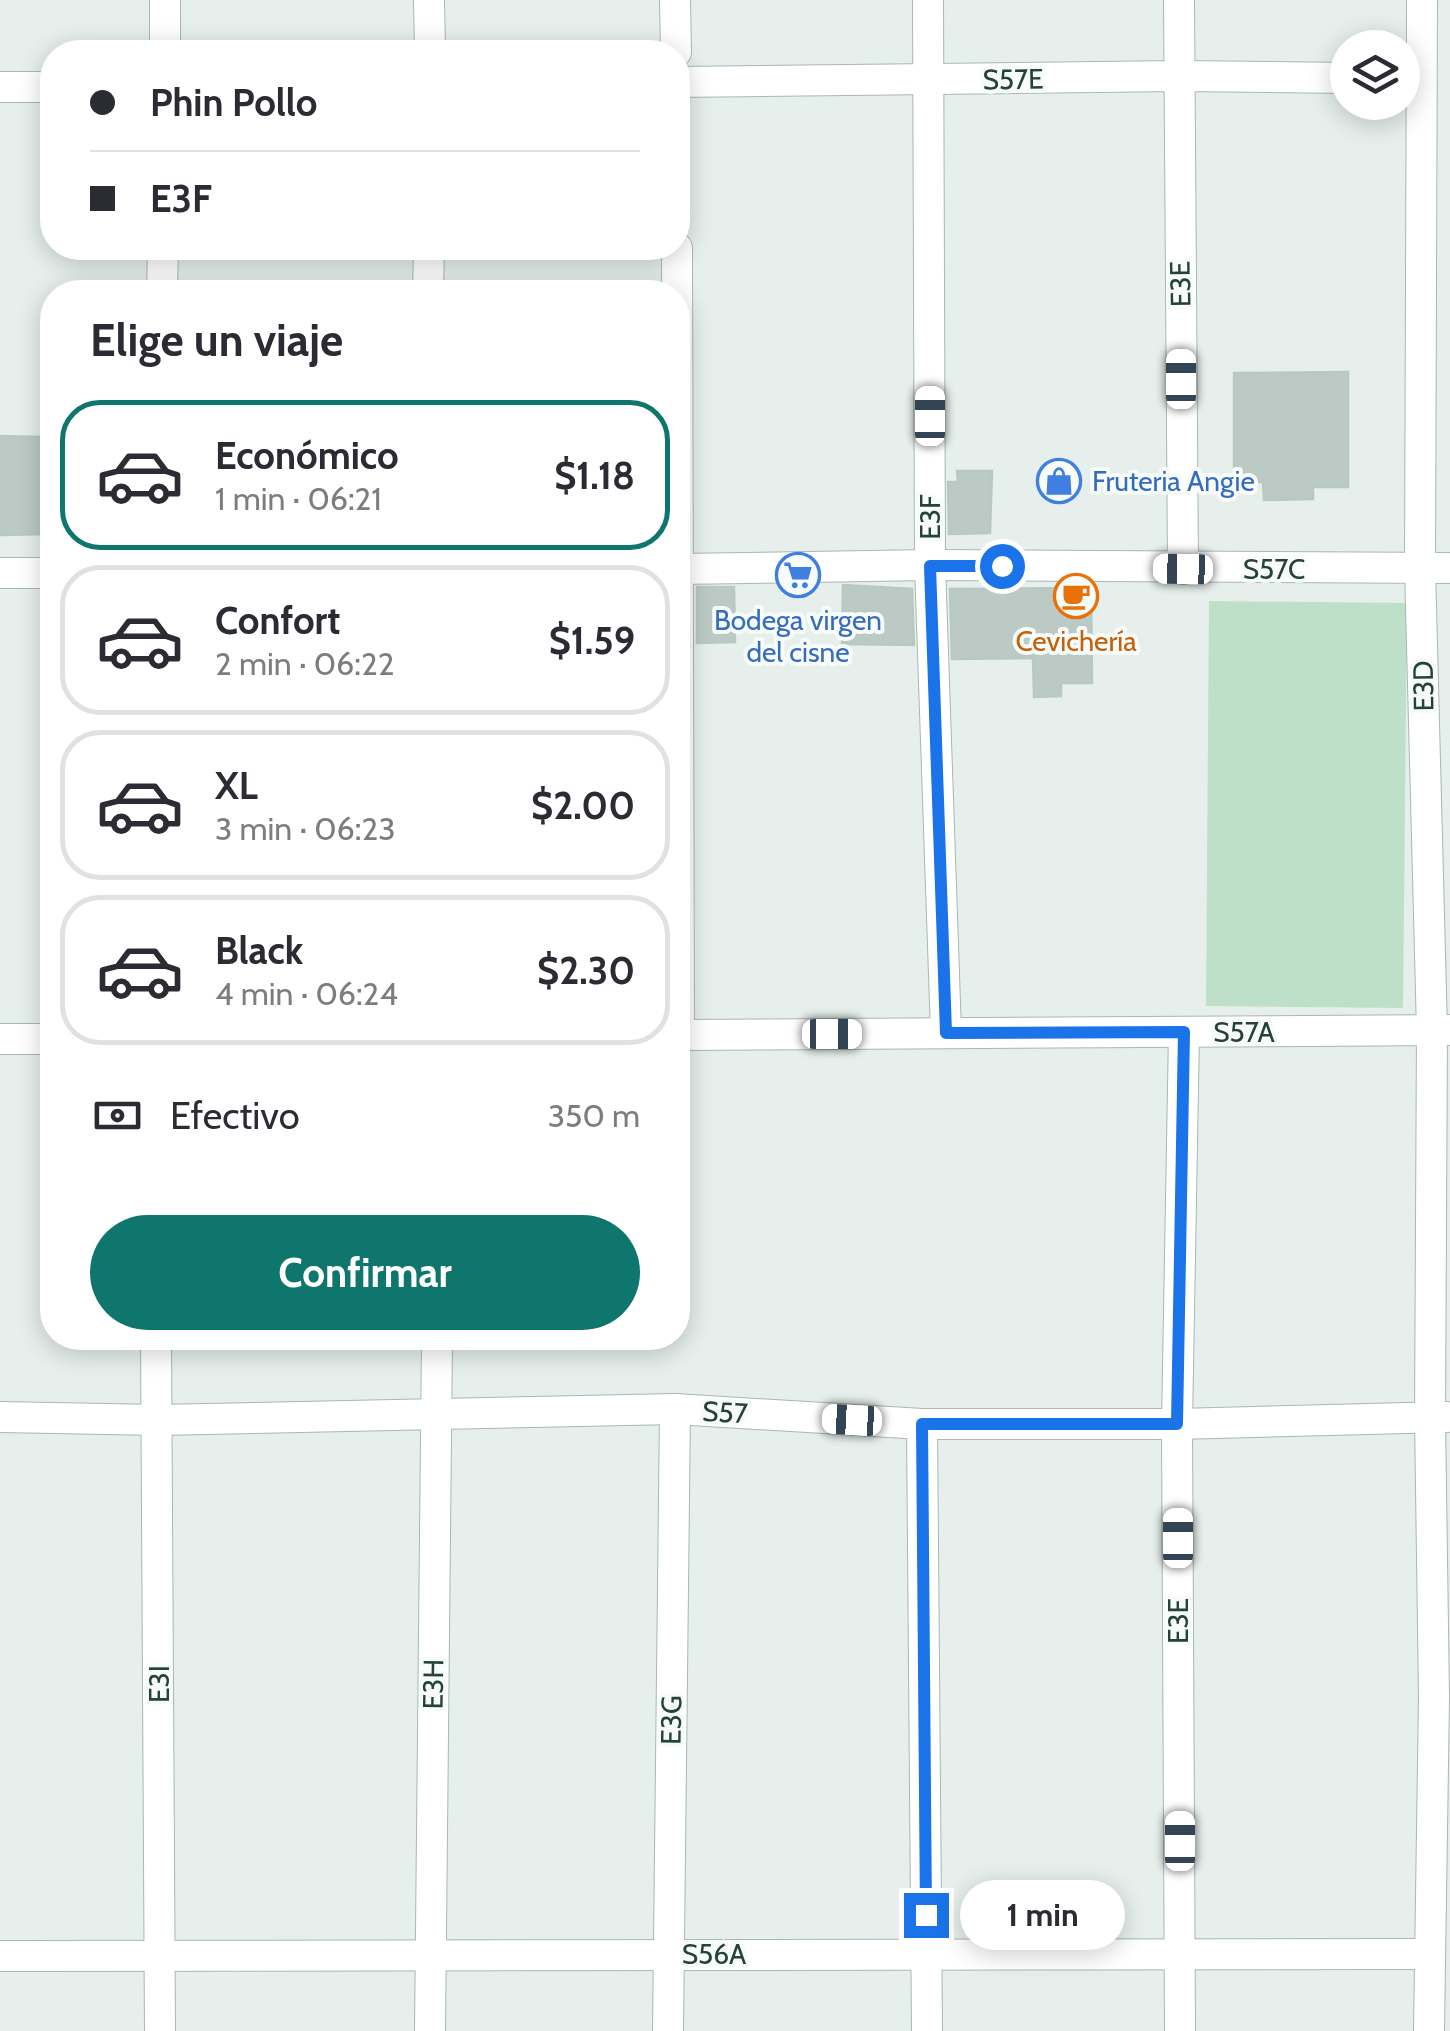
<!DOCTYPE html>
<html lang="es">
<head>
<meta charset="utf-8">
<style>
  body { margin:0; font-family:Cabin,sans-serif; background:#f7f7f7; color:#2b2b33; height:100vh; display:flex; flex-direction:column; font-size:38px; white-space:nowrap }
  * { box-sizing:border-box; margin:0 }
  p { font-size:32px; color:#7c7c81 }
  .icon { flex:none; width:55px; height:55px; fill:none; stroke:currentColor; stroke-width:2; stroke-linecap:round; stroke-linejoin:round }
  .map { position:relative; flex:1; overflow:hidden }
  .panel { position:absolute; left:40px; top:280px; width:650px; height:1070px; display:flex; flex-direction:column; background:#fff; border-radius:40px; box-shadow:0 5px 25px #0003 }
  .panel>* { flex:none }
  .top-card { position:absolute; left:40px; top:40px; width:650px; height:220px; border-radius:40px; box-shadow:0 5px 25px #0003; display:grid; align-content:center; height:220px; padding:0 50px; background:#fff }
  .tools { position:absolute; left:1330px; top:30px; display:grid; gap:20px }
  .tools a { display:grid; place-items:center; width:90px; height:90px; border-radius:50%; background:#fff; box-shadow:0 5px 25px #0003; font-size:50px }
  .end { position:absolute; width:45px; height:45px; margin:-22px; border:12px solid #1a73e8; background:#fff; box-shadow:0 0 0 5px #fff }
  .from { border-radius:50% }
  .bubble { position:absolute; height:70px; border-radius:35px; background:#fff; box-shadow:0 5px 25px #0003; font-size:32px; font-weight:800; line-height:70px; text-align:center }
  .car { position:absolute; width:30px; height:60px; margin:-30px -15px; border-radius:12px; box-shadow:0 0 8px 2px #0007; background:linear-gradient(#fff 24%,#345 0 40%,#fff 0 76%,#345 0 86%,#fff 0) }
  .top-card b { display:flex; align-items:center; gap:35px; height:95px; font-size:38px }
  .top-card b+b { border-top:2px solid #e1e1e2 }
  .top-card i { width:25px; height:25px; background:#2b2b33 }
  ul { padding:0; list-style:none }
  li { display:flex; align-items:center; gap:30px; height:150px; margin:0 20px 15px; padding:0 30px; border:5px solid #e1e1e2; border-radius:40px }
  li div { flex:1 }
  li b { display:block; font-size:38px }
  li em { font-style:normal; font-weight:800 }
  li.active { border-color:#0f766e }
  li>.icon { width:90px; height:90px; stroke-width:1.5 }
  h2 { padding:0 50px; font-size:45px; line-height:120px }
  .pay { display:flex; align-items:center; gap:25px; height:110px; padding:0 50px; font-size:38px }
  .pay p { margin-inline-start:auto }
  .primary-button { display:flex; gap:20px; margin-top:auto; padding:20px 50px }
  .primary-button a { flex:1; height:115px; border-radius:60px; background:#0f766e; color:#fff; font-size:40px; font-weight:800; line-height:115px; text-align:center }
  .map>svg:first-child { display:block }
  .green { fill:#bfe0c8 }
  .building { fill:#bbcac4; stroke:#b8c9c2; stroke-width:2.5 }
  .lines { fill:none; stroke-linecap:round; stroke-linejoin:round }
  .minor-casing { stroke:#a8b8b2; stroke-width:32 }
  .minor { stroke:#fff; stroke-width:30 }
  .route { stroke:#1a73e8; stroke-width:12 }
  .labels { text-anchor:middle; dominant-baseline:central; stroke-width:8; stroke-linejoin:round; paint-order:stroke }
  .street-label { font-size:28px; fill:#24423a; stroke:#f7fbf9 }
  .shop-label { font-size:28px; fill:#366cbe; stroke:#f7fbf9; text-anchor:start }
  .food-label { font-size:28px; fill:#c56008; stroke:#f7fbf9 }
</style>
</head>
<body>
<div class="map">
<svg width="1450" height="2031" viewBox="0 0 1450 2031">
  <rect width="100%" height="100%" fill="#e6efeb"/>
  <polygon class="green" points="1209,601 1407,603 1403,1008 1206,1006"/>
  <g class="building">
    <polygon points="1348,372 1348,487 1313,487 1313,499 1264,500 1263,482 1234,482 1234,373"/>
    <polygon points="0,436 41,437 42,473 52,473 52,534 0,535"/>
    <polygon points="957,471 992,471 990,533 949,534 948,482 958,482"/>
    <polygon points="843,585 912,589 914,645 842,644"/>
    <polygon points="697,587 734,587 735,642 697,643"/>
    <polygon points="1091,588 1092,683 1061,683 1061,696 1034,697 1033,658 952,659 950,589"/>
  </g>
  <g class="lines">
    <defs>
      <g id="minor">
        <polyline points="429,0 430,52"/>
        <polyline points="675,0 676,52"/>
        <polyline points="928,0 930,565 946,1033"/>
        <polyline points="1179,0 1183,569"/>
        <polyline points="1422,0 1420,568 1432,1031 1430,1418 1434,1697 1429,2031"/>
        <polyline points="165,52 165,0"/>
        <polyline points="678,82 1178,76 1348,78"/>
        <polyline points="0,87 52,87"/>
        <polyline points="677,248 679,1035"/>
        <polyline points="162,292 163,248"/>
        <polyline points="428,292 429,248"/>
        <polyline points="678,569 930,565 1450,568"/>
        <polyline points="0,573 52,573"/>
        <polyline points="678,1035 1450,1030"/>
        <polyline points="0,1039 52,1039"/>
        <polyline points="156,1338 160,2031"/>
        <polyline points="0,1417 158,1420 675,1409 922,1424 1177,1424 1447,1417"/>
        <polyline points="922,1424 927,2031"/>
        <polyline points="0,1956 1428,1954"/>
        <polyline points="430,2031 437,1338"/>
        <polyline points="668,2031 675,1409"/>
        <polyline points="1180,2031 1177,1424 1184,1032"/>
      </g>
    </defs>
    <use href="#minor" class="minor-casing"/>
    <use href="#minor" class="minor"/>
  </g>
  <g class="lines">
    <polyline class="route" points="926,1915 922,1424 1177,1424 1184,1032 946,1033 930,566 1002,566"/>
  </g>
  <defs>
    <symbol id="shop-ring" viewBox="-11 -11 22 22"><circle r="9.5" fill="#f7fbf9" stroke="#3f7fe0" stroke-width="1.5"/><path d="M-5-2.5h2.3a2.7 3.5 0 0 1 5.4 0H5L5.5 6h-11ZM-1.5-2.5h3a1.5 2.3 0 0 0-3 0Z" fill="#3f7fe0"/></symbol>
    <symbol id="supermarket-ring" viewBox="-11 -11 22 22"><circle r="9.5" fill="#f7fbf9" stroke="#3f7fe0" stroke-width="1.5"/><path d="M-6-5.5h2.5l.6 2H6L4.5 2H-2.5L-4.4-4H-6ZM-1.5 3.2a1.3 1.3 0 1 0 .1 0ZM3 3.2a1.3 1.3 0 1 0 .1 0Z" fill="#3f7fe0"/></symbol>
    <symbol id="cafe-ring" viewBox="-11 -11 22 22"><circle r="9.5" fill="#f7fbf9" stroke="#e8710a" stroke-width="1.5"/><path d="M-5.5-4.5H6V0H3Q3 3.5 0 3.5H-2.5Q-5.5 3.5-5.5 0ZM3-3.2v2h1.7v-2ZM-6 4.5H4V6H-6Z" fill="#e8710a"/></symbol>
  </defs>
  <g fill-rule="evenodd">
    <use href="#shop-ring" x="1034" y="456" width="50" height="50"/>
    <use href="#supermarket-ring" x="773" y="550" width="50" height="50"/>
    <use href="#cafe-ring" x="1051" y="571" width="50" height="50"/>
  </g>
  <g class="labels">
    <g class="street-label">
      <text transform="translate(1013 79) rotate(-1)">S57E</text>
      <text transform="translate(1180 284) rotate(-91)">E3E</text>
      <text transform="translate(930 517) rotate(-90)">E3F</text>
      <text x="1274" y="569">S57C</text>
      <text transform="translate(1423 686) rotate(-91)">E3D</text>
      <text x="1244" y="1032">S57A</text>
      <text transform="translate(725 1412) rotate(3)">S57</text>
      <text transform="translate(1178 1621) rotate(-90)">E3E</text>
      <text transform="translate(159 1684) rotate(-90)">E3I</text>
      <text transform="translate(433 1684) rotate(-89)">E3H</text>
      <text transform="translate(671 1720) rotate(-89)">E3G</text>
      <text x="714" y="1954">S56A</text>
    </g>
    <g class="shop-label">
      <text x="1092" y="481">Fruteria Angie</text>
      <text x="798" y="620" text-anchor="middle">Bodega virgen<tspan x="798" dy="32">del cisne</tspan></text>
    </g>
    <g class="food-label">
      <text x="1076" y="641">Cevichería</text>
    </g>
  </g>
</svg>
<div class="tools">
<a><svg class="icon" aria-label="layers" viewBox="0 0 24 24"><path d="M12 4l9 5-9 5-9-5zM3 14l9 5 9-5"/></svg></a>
</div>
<i class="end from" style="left:1002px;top:566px"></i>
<i class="end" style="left:926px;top:1915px"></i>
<div class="bubble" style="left:960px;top:1880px;width:165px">1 min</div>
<i class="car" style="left:1181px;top:379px;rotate:0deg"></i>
<i class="car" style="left:930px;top:416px;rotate:0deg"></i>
<i class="car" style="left:1183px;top:569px;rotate:271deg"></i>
<i class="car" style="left:832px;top:1034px;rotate:90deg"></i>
<i class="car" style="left:852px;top:1420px;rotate:273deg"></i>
<i class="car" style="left:1178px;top:1538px;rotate:0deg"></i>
<i class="car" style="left:1180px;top:1841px;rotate:0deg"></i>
<div class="top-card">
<b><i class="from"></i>Phin Pollo</b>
<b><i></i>E3F</b>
</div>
<section class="panel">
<h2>Elige un viaje</h2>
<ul>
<li class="active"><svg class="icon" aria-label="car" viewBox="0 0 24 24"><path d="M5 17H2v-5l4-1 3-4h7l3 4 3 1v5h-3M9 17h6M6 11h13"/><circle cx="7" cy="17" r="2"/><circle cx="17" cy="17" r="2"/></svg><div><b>Económico</b><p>1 min · 06:21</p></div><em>$1.18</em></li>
<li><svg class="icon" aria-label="car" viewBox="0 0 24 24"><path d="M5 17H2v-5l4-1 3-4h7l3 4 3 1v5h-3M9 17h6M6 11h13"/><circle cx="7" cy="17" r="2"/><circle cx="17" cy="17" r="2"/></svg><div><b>Confort</b><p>2 min · 06:22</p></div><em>$1.59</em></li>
<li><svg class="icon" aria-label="car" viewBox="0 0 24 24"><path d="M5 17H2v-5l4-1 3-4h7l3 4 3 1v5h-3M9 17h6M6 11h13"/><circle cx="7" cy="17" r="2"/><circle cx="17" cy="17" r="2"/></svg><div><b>XL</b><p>3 min · 06:23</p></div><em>$2.00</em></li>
<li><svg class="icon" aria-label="car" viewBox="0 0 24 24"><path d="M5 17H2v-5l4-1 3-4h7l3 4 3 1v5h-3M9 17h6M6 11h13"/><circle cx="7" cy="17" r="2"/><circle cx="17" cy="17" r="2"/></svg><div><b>Black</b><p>4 min · 06:24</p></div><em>$2.30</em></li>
</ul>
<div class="pay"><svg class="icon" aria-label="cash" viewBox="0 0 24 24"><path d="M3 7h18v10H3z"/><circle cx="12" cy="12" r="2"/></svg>Efectivo<p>350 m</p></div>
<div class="primary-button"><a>Confirmar</a></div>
</section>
</div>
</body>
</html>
